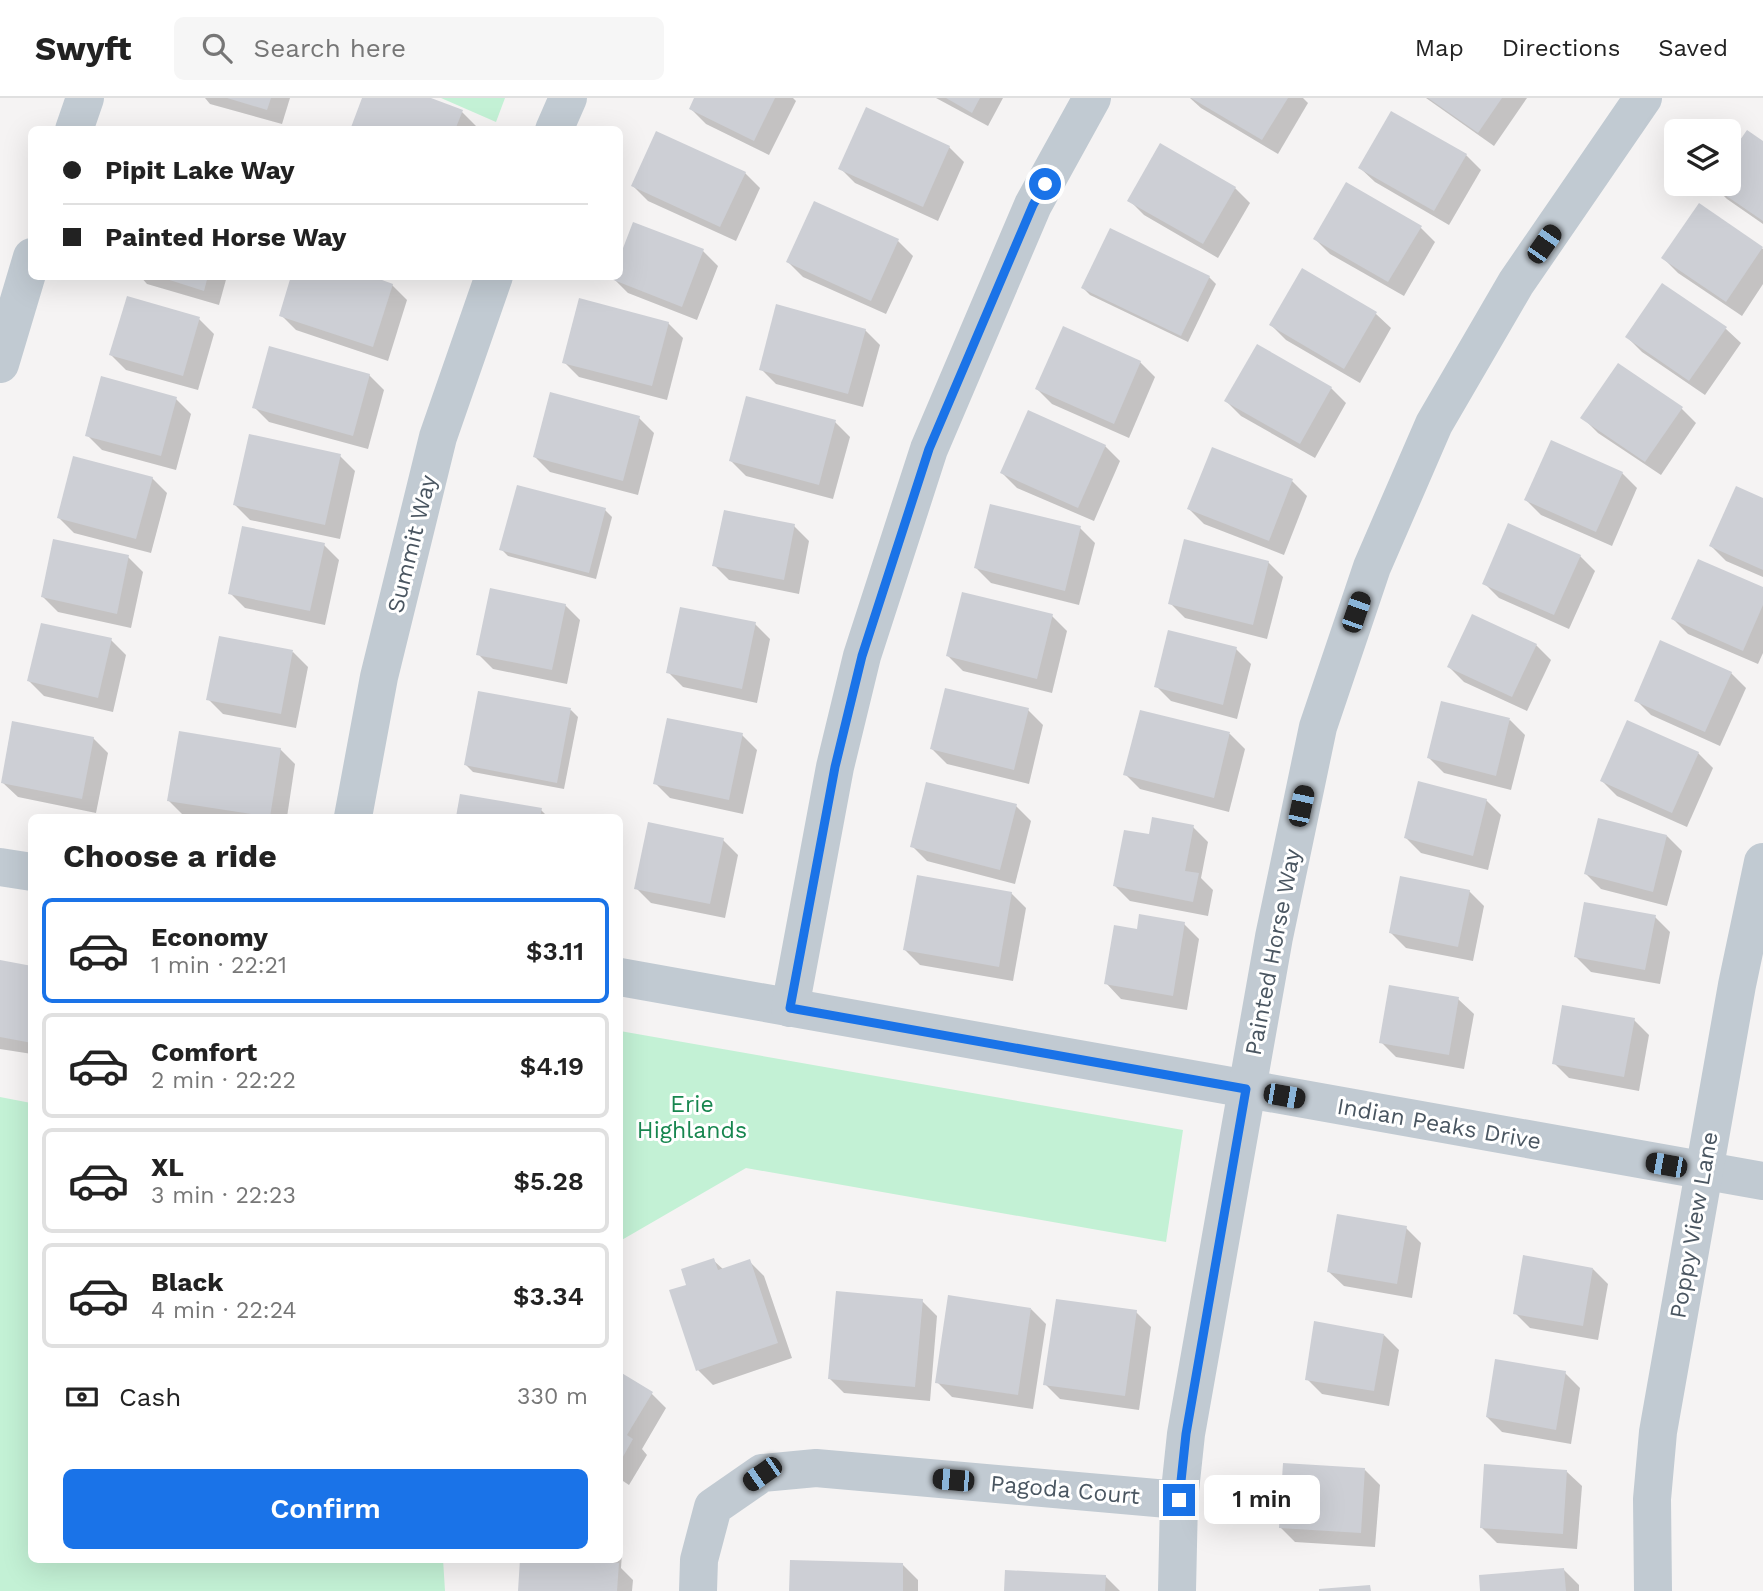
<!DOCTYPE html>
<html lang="en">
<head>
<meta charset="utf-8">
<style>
  body { margin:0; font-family:"Work Sans",sans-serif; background:#f6f6f6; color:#222; height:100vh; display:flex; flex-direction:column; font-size:26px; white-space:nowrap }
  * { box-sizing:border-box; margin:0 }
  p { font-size:23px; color:#767676 }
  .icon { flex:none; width:38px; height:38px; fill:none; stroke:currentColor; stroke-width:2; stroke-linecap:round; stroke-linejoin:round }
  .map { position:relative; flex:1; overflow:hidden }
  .sheet { position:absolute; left:28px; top:716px; width:595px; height:749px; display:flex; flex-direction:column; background:#fff; border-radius:10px; box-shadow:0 7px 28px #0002 }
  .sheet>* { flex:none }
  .top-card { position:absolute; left:28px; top:28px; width:595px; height:154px; border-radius:10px; box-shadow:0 7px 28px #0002; display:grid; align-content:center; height:154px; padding:0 35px; background:#fff }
  .buttons { position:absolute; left:1664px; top:21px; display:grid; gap:14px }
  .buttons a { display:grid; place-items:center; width:77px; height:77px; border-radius:10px; background:#fff; box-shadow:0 7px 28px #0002; font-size:35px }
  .end { position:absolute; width:32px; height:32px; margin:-16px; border:9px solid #1a73e8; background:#fff; box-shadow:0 0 0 4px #fff }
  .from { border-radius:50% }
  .bubble { position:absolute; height:49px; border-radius:10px; background:#fff; box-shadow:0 7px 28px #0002; font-size:23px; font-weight:600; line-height:49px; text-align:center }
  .car { position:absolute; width:21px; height:42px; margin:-21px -10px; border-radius:9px; box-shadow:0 0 5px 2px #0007; background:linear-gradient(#222 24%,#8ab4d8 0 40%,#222 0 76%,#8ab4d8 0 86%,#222 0) }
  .top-card b { display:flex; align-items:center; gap:24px; height:66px; font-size:26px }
  .top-card b+b { border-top:2px solid #e0e0e0 }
  .top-card i { width:18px; height:18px; background:#222 }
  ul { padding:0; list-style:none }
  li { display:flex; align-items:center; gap:21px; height:105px; margin:0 14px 10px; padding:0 21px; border:4px solid #e0e0e0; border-radius:10px }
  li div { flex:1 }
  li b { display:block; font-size:26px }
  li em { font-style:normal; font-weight:600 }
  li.selected { border-color:#1a73e8 }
  li>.icon { width:63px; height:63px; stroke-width:1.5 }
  h2 { padding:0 35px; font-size:32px; line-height:84px }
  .pay { display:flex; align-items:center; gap:18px; height:77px; padding:0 35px; font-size:26px }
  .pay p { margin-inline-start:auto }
  .action { display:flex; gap:14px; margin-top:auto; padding:14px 35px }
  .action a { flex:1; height:80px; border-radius:10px; background:#1a73e8; color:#fff; font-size:28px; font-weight:600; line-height:80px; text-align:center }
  header { display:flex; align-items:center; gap:42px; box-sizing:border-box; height:98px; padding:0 35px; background:#fff; border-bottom:2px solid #e0e0e0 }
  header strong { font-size:33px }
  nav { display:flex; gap:38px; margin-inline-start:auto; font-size:24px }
  .search { width:490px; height:63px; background:#f6f6f6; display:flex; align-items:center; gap:18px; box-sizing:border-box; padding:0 24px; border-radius:10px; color:#767676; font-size:26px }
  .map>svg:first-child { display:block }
  .green { fill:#c3f1d5 }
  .shadow { fill:#0003 }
  .building { fill:#cdcfd5 }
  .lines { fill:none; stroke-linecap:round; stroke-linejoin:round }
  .minor { stroke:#c1cad2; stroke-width:38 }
  .route { stroke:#1a73e8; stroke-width:9 }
  .labels { text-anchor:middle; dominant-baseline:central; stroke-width:6; stroke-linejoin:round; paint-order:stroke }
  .street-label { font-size:23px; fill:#4a5661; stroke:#fff }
  .park-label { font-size:23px; fill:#17864f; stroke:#fff }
</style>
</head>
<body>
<header>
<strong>Swyft</strong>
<div class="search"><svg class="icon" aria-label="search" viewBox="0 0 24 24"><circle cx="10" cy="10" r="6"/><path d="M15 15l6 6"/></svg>Search here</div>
<nav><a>Map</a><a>Directions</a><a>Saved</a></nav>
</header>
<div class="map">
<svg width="1763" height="1493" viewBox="0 0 1763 1493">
  <rect width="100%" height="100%" fill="#f5f3f3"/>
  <g class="green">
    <polygon points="441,0 505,0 496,24"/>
    <polygon points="620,933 1183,1032 1166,1144 746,1070 620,1143"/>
    <polygon points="0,999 31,1005 32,1461 443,1461 445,1493 0,1493"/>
  </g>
  <g class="shadow">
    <polygon points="205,0 290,0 282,26 210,6"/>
    <polygon points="364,0 426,0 462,14 477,29 476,32 352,32"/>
    <polygon points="696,0 793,0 796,3 769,57 706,26 691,11"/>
    <polygon points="936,0 1003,0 988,28"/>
    <polygon points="1190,0 1303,0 1308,5 1278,56 1201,10"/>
    <polygon points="1426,0 1527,0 1494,48"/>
    <polygon points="1763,45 1763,126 1727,101 1712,86 1729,86 1729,61"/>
    <polygon points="949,49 964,64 938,123 855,85 840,70"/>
    <polygon points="1466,57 1481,72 1449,127 1375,84 1360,70"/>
    <polygon points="745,75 760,90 736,143 648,103 633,88"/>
    <polygon points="1235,90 1250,105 1218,160 1144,117 1129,102"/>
    <polygon points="1699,108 1763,151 1763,186 1742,218 1678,175 1663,160"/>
    <polygon points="634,126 703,153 718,168 697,222 628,195 613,180 620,178 620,163"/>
    <polygon points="1420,129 1435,144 1404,198 1330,156 1315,141"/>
    <polygon points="898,143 913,158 886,216 803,179 788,164"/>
    <polygon points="140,178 227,178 219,207 147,186"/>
    <polygon points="1209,179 1216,186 1188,244 1090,197 1083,190"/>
    <polygon points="392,187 407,202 388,263 296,232 281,217"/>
    <polygon points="128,200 199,221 214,236 198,292 126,272 111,257"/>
    <polygon points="1376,216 1391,230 1360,285 1286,242 1271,227"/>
    <polygon points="668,225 683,240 667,302 579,279 564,264"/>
    <polygon points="1726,231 1741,245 1705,297 1642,254 1627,239"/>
    <polygon points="865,232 880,247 863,309 776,286 761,271"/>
    <polygon points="1257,248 1331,290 1346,305 1315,360 1241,318 1226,303"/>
    <polygon points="1140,264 1155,279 1129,340 1052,306 1037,291"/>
    <polygon points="369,277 384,292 368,351 269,324 254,309"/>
    <polygon points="176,301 191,316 176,372 102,352 87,337"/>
    <polygon points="1681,310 1696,325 1661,377 1598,335 1583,320"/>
    <polygon points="639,320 654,335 638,397 550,374 535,359"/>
    <polygon points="835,324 850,339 833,401 746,378 731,363"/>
    <polygon points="1105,348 1120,363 1094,423 1017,390 1002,375"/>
    <polygon points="1213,352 1292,383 1307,398 1284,457 1204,426 1189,411"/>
    <polygon points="340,358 355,373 340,441 250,422 235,407"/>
    <polygon points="1622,375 1637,390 1612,448 1541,417 1526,402"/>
    <polygon points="152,380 167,395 151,455 74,435 59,420"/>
    <polygon points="1763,402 1763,479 1726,463 1711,448"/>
    <polygon points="605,412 612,419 596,481 508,458 501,451"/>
    <polygon points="794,428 809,443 799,496 729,482 714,467"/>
    <polygon points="1080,430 1095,445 1079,507 991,485 976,470"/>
    <polygon points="324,447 339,462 325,527 245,510 230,495"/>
    <polygon points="1580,458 1595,473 1569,531 1499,500 1484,485"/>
    <polygon points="128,459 143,474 131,530 58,514 43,499"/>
    <polygon points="1268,464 1283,479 1267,541 1185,520 1170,505"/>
    <polygon points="1763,491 1763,555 1758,566 1688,536 1673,521"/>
    <polygon points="565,507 580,522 567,586 493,571 478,556"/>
    <polygon points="1052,518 1067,533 1052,595 963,573 948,558"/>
    <polygon points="755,526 770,541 757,605 683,589 668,574"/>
    <polygon points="111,542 126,557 113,614 44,598 29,583"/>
    <polygon points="1536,547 1551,562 1527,613 1464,584 1449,569"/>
    <polygon points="1236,551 1251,566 1237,621 1171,603 1156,588"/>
    <polygon points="293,554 308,569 296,630 223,616 208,601"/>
    <polygon points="1731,575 1746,590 1720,648 1651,617 1636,602"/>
    <polygon points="571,612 578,619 564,691 473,674 466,667"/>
    <polygon points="1028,612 1043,627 1029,686 947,666 932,651"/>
    <polygon points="1141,614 1230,636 1245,651 1229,714 1140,691 1125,676"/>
    <polygon points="1510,622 1525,637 1511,692 1444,675 1429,660"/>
    <polygon points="742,637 757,652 743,716 670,700 655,685"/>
    <polygon points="93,640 108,655 96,715 18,699 2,684"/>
    <polygon points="280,651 295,666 287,719 195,719 184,718 169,703"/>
    <polygon points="1698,655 1713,670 1687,729 1617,698 1602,683"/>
    <polygon points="461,698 541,712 548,719 457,719"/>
    <polygon points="1486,702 1501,717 1488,772 1421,755 1406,740"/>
    <polygon points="1016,708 1031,723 1015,786 927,763 912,748"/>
    <polygon points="1193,729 1208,744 1201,780 1213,792 1208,818 1130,803 1115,788"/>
    <polygon points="1667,738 1682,753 1667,808 1601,791 1586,776"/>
    <polygon points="723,742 738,757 725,820 651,805 636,790"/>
    <polygon points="1469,793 1484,808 1473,863 1406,850 1391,835"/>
    <polygon points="1011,795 1026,810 1013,883 920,867 905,852"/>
    <polygon points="1655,819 1670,834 1660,886 1591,874 1576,859"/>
    <polygon points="1184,826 1199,841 1187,912 1121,901 1106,885 1139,833"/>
    <polygon points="0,864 32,869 32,956 0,951"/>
    <polygon points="1458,901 1474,916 1464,971 1396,959 1381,944"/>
    <polygon points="1634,922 1649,937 1639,993 1569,980 1554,965"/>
    <polygon points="1406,1130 1421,1145 1412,1200 1344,1188 1328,1173"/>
    <polygon points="713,1162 724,1172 749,1163 764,1178 792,1260 713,1287 698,1272 689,1188"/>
    <polygon points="1593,1171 1608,1186 1598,1242 1530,1230 1515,1215"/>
    <polygon points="922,1203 937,1218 930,1303 844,1295 829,1280"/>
    <polygon points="1031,1211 1046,1226 1033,1311 952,1299 937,1284"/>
    <polygon points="1136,1214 1151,1229 1139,1312 1060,1301 1045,1286"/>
    <polygon points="1384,1237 1399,1252 1389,1308 1322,1296 1307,1281"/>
    <polygon points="1565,1275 1580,1290 1571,1346 1502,1334 1487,1319"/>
    <polygon points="620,1276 651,1295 666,1310 642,1351 647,1357 629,1387 620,1381"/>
    <polygon points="1365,1372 1380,1387 1375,1449 1295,1444 1280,1429"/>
    <polygon points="1566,1373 1582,1388 1577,1451 1497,1445 1482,1430"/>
    <polygon points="620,1436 623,1439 621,1470 633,1482 632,1493 519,1493 522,1461 620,1461"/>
    <polygon points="903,1467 918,1482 918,1493 791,1493"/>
    <polygon points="1564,1472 1579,1487 1579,1493 1482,1493"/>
    <polygon points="1105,1478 1120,1493 1005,1493"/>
  </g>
  <g class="building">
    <polygon points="227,0 271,0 267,12"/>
    <polygon points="362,0 431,0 463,12 455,32 350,32"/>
    <polygon points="694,0 775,0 754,43 689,11"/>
    <polygon points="946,0 980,0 972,15"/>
    <polygon points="1191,0 1288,0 1262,42"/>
    <polygon points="1428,0 1502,0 1478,35"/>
    <polygon points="866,9 950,48 923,109 838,71"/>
    <polygon points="1391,13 1467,56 1434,113 1358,70"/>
    <polygon points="1747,32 1763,43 1763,123 1709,86 1729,86 1729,58"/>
    <polygon points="656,33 746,74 720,129 631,88"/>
    <polygon points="1160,45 1236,89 1203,146 1127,103"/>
    <polygon points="1346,84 1422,128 1388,184 1313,141"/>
    <polygon points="814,103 899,141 871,203 786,164"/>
    <polygon points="1699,105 1763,149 1726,204 1661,160"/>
    <polygon points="633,124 704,151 682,209 611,181 612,178 620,178 620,158"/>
    <polygon points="1110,130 1210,178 1181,238 1081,190"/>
    <polygon points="1302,170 1377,214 1344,271 1269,227"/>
    <polygon points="157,178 208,178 204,193"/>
    <polygon points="291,178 371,178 393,186 373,249 279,218"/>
    <polygon points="1662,185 1727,229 1689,283 1625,239"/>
    <polygon points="127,198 200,219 183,278 109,257"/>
    <polygon points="579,200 669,224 652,288 562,265"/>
    <polygon points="776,206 866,231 848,296 759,272"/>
    <polygon points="1063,228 1141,263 1114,326 1035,291"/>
    <polygon points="1257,246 1332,289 1300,346 1224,303"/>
    <polygon points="269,248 370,276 353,338 252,310"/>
    <polygon points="1618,265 1683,309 1645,364 1580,320"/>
    <polygon points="101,278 177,299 161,358 85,338"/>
    <polygon points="550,294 640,318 623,383 533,359"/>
    <polygon points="746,298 836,322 819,387 729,363"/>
    <polygon points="1028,312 1106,347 1078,410 1000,375"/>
    <polygon points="249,336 341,356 325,427 233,407"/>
    <polygon points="1551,342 1623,374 1596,434 1524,402"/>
    <polygon points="1212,349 1293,381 1269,443 1187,411"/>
    <polygon points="73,358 153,379 136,441 57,420"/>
    <polygon points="517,387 606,410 589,475 499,452"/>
    <polygon points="1736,388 1763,400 1763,472 1709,448"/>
    <polygon points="990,406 1081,428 1065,493 974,470"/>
    <polygon points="724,412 795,426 784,482 712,468"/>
    <polygon points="1508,425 1581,457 1554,517 1482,486"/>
    <polygon points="242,428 325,445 310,513 228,496"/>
    <polygon points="53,441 129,457 117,516 41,499"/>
    <polygon points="1184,441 1269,463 1253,527 1168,506"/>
    <polygon points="1698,461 1763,489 1763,507 1743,553 1671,521"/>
    <polygon points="490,490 566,506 552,572 476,557"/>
    <polygon points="962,494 1053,516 1037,581 946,558"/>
    <polygon points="680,509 756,524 742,591 666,575"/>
    <polygon points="1472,516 1537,546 1512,599 1447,569"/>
    <polygon points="41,525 112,540 98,600 27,583"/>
    <polygon points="1168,532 1237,549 1223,607 1154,589"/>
    <polygon points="219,538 293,552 281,616 206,602"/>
    <polygon points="1660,542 1732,574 1705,634 1634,603"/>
    <polygon points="945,590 1029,610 1014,672 930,651"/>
    <polygon points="478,593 571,610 557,685 464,667"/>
    <polygon points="1441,603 1510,620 1496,678 1427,660"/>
    <polygon points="1140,612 1230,634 1214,700 1123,677"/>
    <polygon points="667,620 743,635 729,702 653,686"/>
    <polygon points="1627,622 1699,654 1672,715 1600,683"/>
    <polygon points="12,623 94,639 82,701 1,685"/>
    <polygon points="179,633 281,650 270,719 167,703"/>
    <polygon points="1418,683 1487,701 1473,758 1404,740"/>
    <polygon points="926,684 1017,706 1000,772 910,749"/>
    <polygon points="460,696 542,710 540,719 456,719"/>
    <polygon points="1152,719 1194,727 1185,773 1199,775 1193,804 1113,788 1124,732 1149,736"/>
    <polygon points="1598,720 1667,737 1653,794 1584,776"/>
    <polygon points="648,724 724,740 710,806 634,791"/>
    <polygon points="917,777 1012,794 999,869 903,852"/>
    <polygon points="1400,778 1470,792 1458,849 1389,835"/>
    <polygon points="1584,804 1656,817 1645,872 1574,859"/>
    <polygon points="1139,816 1185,824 1173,898 1104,886 1114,827 1137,831"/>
    <polygon points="0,862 32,868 32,945 0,939"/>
    <polygon points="1389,887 1459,899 1449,957 1379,945"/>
    <polygon points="1562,907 1635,920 1624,979 1552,966"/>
    <polygon points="1337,1116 1407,1128 1397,1186 1327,1174"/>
    <polygon points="1523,1157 1593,1170 1583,1228 1513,1216"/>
    <polygon points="714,1160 718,1172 750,1161 778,1245 696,1273 669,1192 686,1187 681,1171"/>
    <polygon points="836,1193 923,1201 915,1289 828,1281"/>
    <polygon points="948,1197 1031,1210 1018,1297 935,1285"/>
    <polygon points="1056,1201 1137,1212 1125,1298 1043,1287"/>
    <polygon points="1314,1223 1384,1236 1374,1293 1305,1282"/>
    <polygon points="1495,1261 1566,1273 1556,1332 1486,1319"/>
    <polygon points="620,1274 653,1294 627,1337 633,1341 620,1364"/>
    <polygon points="1283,1365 1365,1370 1361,1435 1279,1430"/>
    <polygon points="1484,1366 1567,1372 1563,1436 1480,1430"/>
    <polygon points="520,1461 606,1461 605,1464 619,1465 617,1493 518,1493"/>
    <polygon points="790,1462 903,1465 903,1493 789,1493"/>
    <polygon points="1564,1470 1566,1493 1480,1493 1479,1477"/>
    <polygon points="1005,1472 1106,1477 1105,1493 1004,1493"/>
    <polygon points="1370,1487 1371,1493 1319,1493 1319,1491"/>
  </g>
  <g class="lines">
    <g class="minor">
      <polyline points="74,32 85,0"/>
      <polyline points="554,32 568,0"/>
      <polyline points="0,266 32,159"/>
      <polyline points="353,719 379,579 438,339 494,178"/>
      <polyline points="0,769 32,774"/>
      <polyline points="620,879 1763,1083"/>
      <polyline points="790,910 835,669 862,558 929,351 1033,107 1092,0"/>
      <polyline points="698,1493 699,1462 713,1409 762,1375 816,1370 1179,1402"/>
      <polyline points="1177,1493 1179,1402 1186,1336 1274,839 1318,629 1372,469 1434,326 1516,185 1643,0"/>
      <polyline points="1653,1493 1652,1401 1658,1334 1737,887 1763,764"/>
    </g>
  </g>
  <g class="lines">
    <polyline class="route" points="1045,86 1033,107 929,351 862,558 835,669 790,910 1246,991 1186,1336 1179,1402"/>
  </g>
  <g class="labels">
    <g class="street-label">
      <text transform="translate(412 446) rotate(-76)">Summit Way</text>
      <text transform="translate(1273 854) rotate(-79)">Painted Horse Way</text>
      <text transform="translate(1439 1026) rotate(10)">Indian Peaks Drive</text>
      <text transform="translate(1694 1127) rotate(-80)">Poppy View Lane</text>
      <text transform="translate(1065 1392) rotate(5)">Pagoda Court</text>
    </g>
    <g class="park-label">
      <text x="692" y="1006">Erie<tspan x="692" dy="26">Highlands</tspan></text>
    </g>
  </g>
</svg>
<div class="buttons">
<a><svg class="icon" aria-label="layers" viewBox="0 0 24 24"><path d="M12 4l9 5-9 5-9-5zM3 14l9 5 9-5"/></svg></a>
</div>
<i class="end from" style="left:1045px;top:86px"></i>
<i class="end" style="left:1179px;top:1402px"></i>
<div class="bubble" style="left:1204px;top:1377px;width:116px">1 min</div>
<i class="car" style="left:1544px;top:146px;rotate:35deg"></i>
<i class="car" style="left:1356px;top:514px;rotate:19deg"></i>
<i class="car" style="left:1301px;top:708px;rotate:12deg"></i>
<i class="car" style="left:1284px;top:998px;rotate:100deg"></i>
<i class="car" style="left:1666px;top:1067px;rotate:280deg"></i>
<i class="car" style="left:762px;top:1376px;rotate:235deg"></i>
<i class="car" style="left:953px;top:1382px;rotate:275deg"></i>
<div class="top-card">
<b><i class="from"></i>Pipit Lake Way</b>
<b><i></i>Painted Horse Way</b>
</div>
<section class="sheet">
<h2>Choose a ride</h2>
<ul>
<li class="selected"><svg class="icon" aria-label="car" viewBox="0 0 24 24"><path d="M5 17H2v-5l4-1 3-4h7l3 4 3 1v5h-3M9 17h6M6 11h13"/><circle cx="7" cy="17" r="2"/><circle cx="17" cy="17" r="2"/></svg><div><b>Economy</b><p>1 min · 22:21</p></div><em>$3.11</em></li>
<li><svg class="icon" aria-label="car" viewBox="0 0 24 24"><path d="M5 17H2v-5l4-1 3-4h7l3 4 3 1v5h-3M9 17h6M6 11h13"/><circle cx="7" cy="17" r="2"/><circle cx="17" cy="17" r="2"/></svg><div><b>Comfort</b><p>2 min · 22:22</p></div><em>$4.19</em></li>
<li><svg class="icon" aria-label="car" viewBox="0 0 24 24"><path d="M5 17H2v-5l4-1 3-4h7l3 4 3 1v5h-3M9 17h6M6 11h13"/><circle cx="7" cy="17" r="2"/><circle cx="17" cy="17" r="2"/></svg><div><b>XL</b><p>3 min · 22:23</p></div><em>$5.28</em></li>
<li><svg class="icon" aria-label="car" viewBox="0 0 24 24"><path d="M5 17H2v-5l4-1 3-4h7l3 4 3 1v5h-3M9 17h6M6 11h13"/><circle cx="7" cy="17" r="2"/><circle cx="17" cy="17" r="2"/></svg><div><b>Black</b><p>4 min · 22:24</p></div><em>$3.34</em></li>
</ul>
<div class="pay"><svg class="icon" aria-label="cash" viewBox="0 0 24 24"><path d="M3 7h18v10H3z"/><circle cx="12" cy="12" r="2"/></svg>Cash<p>330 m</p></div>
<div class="action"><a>Confirm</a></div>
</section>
</div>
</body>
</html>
